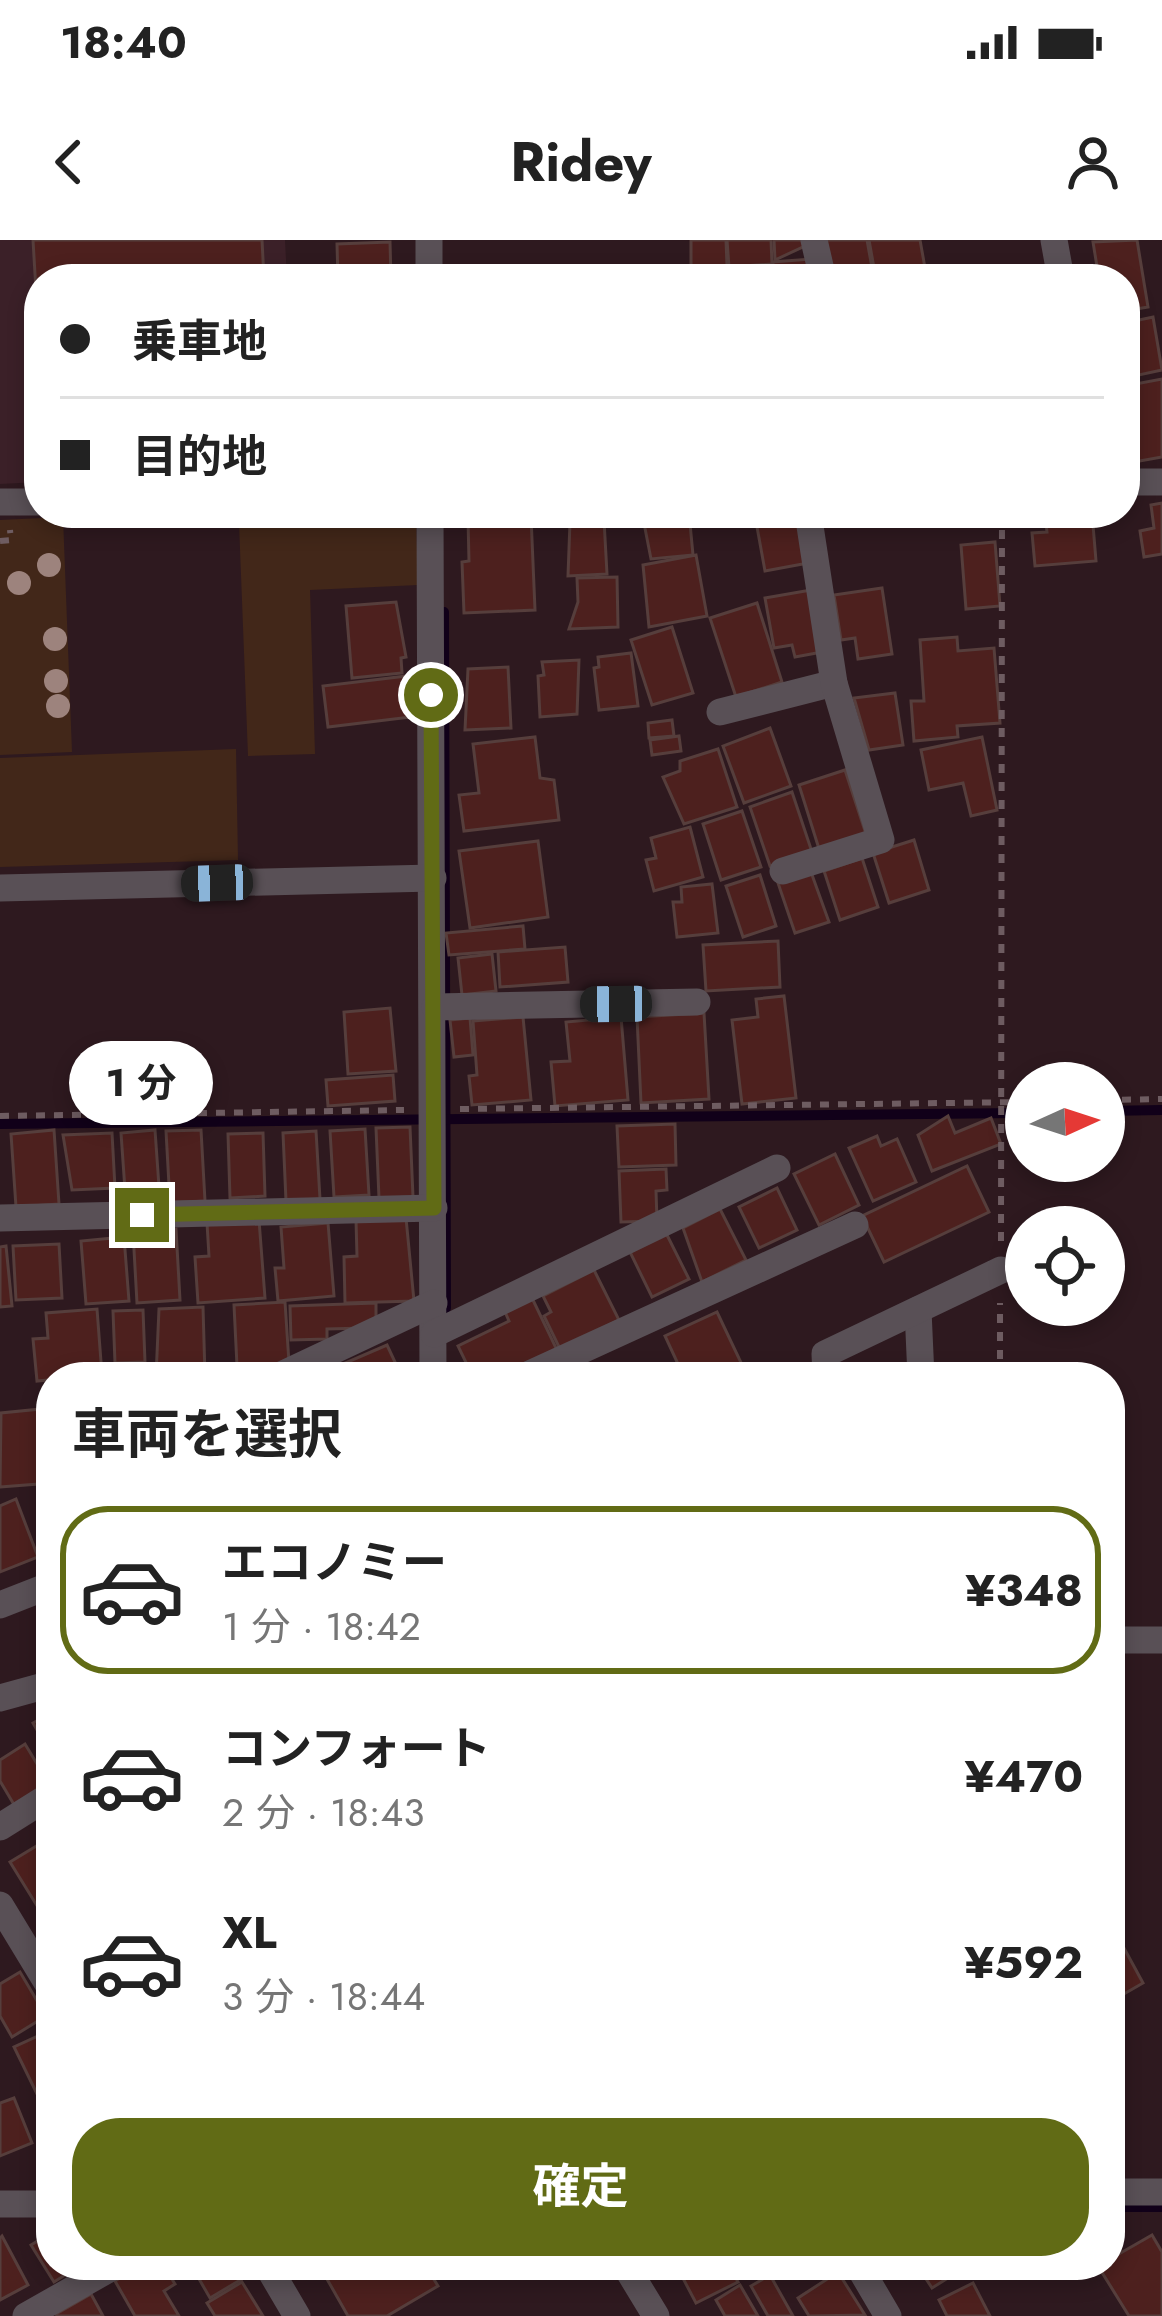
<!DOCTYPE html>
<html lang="ja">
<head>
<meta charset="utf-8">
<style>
  body { margin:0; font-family:Jost,"Noto Sans JP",sans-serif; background:#f2f2f2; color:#222; height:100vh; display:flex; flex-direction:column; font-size:45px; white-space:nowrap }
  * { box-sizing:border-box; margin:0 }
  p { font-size:39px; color:#767676 }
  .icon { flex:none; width:66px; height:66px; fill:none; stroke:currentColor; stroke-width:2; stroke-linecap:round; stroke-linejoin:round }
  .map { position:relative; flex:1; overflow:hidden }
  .panel { position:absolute; left:36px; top:1122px; width:1089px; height:918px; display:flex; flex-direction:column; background:#fff; border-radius:48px; box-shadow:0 6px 18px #0003 }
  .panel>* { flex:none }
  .banner { position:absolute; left:24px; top:24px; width:1116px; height:264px; border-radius:48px; box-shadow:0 6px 18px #0003; display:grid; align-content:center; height:264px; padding:0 36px; background:#fff }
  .needle { width:78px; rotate:87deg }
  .buttons { position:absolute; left:1005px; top:822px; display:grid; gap:24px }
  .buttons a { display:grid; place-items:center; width:120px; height:120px; border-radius:50%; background:#fff; box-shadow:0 6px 18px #0003; font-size:60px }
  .end { position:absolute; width:54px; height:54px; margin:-27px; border:15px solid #616b15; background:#fff; box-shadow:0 0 0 6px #fff }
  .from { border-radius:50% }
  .bubble { position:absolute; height:84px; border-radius:42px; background:#fff; box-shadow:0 6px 18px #0003; font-size:39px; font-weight:700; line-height:84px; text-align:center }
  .car { position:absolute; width:36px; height:72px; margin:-36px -18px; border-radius:15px; box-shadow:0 0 9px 3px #0007; background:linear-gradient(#222 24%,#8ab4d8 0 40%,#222 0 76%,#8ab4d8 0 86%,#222 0) }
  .banner b { display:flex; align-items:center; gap:42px; height:114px; font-size:45px }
  .banner b+b { border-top:3px solid #e0e0e0 }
  .banner i { width:30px; height:30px; background:#222 }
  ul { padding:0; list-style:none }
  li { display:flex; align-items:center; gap:36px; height:168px; margin:0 24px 18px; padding:0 12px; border:6px solid transparent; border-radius:48px }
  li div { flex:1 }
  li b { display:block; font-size:45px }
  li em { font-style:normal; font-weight:700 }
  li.selected { border-color:#616b15 }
  li>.icon { width:108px; height:108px; stroke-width:1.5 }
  h2 { padding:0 36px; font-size:54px; line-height:144px }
  .cta { display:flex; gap:24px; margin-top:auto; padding:24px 36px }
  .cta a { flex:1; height:138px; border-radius:48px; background:#616b15; color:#fff; font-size:48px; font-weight:700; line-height:138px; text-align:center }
  .status { display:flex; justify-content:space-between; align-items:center; height:84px; padding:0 60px; background:#fff; direction:ltr }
  .status svg { height:33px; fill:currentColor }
  header { display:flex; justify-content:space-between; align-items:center; height:156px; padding:0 36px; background:#fff; font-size:54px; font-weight:700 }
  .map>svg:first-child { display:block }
  .built { fill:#3b2028 }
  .green { fill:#422719 }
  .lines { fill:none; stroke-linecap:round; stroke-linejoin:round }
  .stream { stroke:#110019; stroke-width:10 }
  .building { fill:#4d201e; stroke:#563e3c; stroke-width:3 }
  .path { stroke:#6e5c61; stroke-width:6; stroke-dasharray:9 9; stroke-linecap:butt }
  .minor { stroke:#595056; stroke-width:27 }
  .tree { fill:#9d837d }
  .route { stroke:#616b15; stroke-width:15 }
</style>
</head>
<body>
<div class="status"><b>18:40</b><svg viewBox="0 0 49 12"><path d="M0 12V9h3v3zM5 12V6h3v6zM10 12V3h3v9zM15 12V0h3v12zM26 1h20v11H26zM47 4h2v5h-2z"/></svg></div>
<header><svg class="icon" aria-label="back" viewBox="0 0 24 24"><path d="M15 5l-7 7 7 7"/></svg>Ridey<svg class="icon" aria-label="person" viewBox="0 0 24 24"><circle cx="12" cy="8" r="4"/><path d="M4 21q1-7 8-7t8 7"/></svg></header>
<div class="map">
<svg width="1162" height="2076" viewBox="0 0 1162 2076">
  <rect width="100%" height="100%" fill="#2e191f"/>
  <polygon class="built" points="0,0 285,0 287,39 39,39 39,242 0,244"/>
  <g class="green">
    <polygon points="63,277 72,512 0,515 0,280"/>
    <polygon points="416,277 418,345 310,350 315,514 248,516 239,283"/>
    <polygon points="236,509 238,620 0,627 0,518"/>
  </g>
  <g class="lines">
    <g class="stream">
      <polyline points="444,372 446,1068"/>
      <polyline points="1104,871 1162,870"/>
      <polyline points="0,884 1026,873"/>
      <polyline points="1110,1967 1162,1967"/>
    </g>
  </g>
  <g class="building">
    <polygon points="33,0 262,0 264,39 39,39 37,68"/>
    <polygon points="691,0 726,0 727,26 691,27"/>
    <polygon points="727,0 771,0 772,24 729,27"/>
    <polygon points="774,0 807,0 807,5 775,20"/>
    <polygon points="824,0 867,0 874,39 831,39"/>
    <polygon points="869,0 920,0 927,39 876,39"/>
    <polygon points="1137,0 1148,67 1125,71 1125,39 1099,39 1093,2"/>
    <polygon points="390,2 391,39 338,39 337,4"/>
    <polygon points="811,19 813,39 774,39 773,22"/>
    <polygon points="771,25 773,39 721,39 721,30"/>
    <polygon points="1153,77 1162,130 1125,138 1125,83"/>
    <polygon points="1162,139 1162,217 1134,222 1125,146"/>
    <polygon points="1162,263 1162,314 1144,317 1140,291 1154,288 1151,265"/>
    <polygon points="642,273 689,273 693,315 651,319"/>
    <polygon points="798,273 808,323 765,331 755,276"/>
    <polygon points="1045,273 1092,273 1096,321 1035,326 1032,293 1047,292"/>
    <polygon points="531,276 535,370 464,373 462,322 469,321 468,279"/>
    <polygon points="604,280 607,334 568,336 570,282"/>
    <polygon points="995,302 1000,366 966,369 961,305"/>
    <polygon points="696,315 707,376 649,387 643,325"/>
    <polygon points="617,337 618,387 569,389 578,362 577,338"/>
    <polygon points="882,348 892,414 858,419 855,398 841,400 834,355"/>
    <polygon points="811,350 822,412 795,417 792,405 774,408 765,358"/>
    <polygon points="396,362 406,417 401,418 402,433 352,438 346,366"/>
    <polygon points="757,363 782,442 736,457 710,378"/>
    <polygon points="672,387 693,453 652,465 631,400"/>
    <polygon points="957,397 958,411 994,408 1000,483 957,486 958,497 914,501 911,461 924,461 920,400"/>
    <polygon points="631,413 638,466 599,470 594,428 599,427 598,417"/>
    <polygon points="579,420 577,474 540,477 538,436 544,435 542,422"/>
    <polygon points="508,427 511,488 465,490 468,429"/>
    <polygon points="415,435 419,476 328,487 323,446"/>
    <polygon points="895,453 903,505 869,510 854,458"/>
    <polygon points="672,480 674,496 649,498 648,483"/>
    <polygon points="770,488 791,546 744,563 723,506"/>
    <polygon points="679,496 681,511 652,515 650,500"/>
    <polygon points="535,497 540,538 554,540 559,580 464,591 459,555 479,553 473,504"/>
    <polygon points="982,497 997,570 971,576 963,543 929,550 921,510"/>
    <polygon points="718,509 737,567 684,584 663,537 680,531 680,521"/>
    <polygon points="845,530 867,597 820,612 799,545"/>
    <polygon points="792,552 812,612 770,626 750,567"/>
    <polygon points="742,571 761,627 721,640 703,584"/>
    <polygon points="690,587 703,637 654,651 646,620 656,618 651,598"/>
    <polygon points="914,600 929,650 889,663 873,613"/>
    <polygon points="538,601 548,677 470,688 459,611"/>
    <polygon points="862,618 878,667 840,680 824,631"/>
    <polygon points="811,632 829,682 795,693 778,643"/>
    <polygon points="760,635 776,686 743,697 726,646"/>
    <polygon points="712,644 718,693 677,697 673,662 682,662 681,647"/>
    <polygon points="523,686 525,709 449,715 446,693"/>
    <polygon points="778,701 780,747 706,751 703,705"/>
    <polygon points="565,707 568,742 500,747 498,712"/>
    <polygon points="492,714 496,751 462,755 458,718"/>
    <polygon points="784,756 796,858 742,864 732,780 758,777 756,759"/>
    <polygon points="390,768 396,831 348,834 344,772"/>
    <polygon points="704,773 709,859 641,863 637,777"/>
    <polygon points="523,777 531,860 472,865 469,836 477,835 473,781"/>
    <polygon points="621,777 628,860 555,866 551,822 570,821 566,782"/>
    <polygon points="470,778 473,815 454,817 450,780"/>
    <polygon points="393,835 395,861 328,866 326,840"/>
    <polygon points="948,876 955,893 991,878 1001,904 932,931 918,895"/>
    <polygon points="675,884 676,925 619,927 617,886"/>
    <polygon points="410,887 413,957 379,958 376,888"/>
    <polygon points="365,889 369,955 334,957 330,891"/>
    <polygon points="54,890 59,964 16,967 11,894"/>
    <polygon points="155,890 160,961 126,964 121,893"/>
    <polygon points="201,890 205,961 170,963 166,891"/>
    <polygon points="316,891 320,959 286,961 283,893"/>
    <polygon points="112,893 115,948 72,950 63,895"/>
    <polygon points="263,893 265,956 230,958 228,894"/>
    <polygon points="877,896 881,906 897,899 916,942 873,961 849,908"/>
    <polygon points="835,914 859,965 819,985 794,934"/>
    <polygon points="967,926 989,972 884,1022 862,976"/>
    <polygon points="666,929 667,950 656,951 657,981 621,982 619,931"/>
    <polygon points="777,948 797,990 759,1008 739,967"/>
    <polygon points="720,969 746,1020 702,1042 683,988"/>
    <polygon points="406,978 414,1061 345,1063 344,1017 357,1016 356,980"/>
    <polygon points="259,980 265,1058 198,1063 195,1017 209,1016 207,983"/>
    <polygon points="328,983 334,1056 278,1061 275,1028 284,1028 281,987"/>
    <polygon points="176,989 180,1060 137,1063 133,992"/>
    <polygon points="666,993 689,1039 652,1057 630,1012"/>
    <polygon points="124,997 129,1061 86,1064 81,1001"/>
    <polygon points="59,1004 62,1058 16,1060 13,1006"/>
    <polygon points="6,1006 12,1066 0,1067 0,1007"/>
    <polygon points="594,1030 619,1080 560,1109 544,1076 551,1072 543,1056"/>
    <polygon points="532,1058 557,1110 503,1137 473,1137 458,1106 509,1081 505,1072"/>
    <polygon points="285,1062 289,1123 237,1126 234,1065"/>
    <polygon points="376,1063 376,1082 366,1088 327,1089 327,1099 291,1100 290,1066"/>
    <polygon points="203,1067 205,1136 156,1137 159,1069"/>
    <polygon points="97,1069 102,1135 37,1141 33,1099 48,1098 46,1073"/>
    <polygon points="143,1070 145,1122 115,1123 113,1071"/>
    <polygon points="717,1072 745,1131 732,1137 684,1137 665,1096"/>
    <polygon points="387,1105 402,1137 332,1137 329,1130"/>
    <polygon points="51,1168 51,1243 0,1247 1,1173"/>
    <polygon points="16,1259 38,1317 0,1332 0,1266"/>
    <polygon points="51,1473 51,1514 33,1483"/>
    <polygon points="25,1504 51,1547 16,1568 0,1541 0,1520"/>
    <polygon points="48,1599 51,1661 39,1669 10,1622"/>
    <polygon points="1112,1686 1143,1743 1110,1762 1110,1688"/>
    <polygon points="20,1732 46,1776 12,1797 0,1776 0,1744"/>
    <polygon points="51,1790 51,1853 39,1858 14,1807"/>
    <polygon points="14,1858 32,1903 0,1916 0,1863"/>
    <polygon points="51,1993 51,2025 81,2025 54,2042 31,2005"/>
    <polygon points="1152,1995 1162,2012 1162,2076 1129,2076 1098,2026 1110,2025 1110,2019"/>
    <polygon points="2,1996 28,2045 0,2060 0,1998"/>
    <polygon points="141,2025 163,2025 175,2044 164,2051 179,2076 135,2076 115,2041"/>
    <polygon points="191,2025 240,2025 247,2036 210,2058"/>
    <polygon points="319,2025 425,2025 438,2046 387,2076 348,2076"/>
    <polygon points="676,2025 729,2025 738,2042 696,2063"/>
    <polygon points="917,2025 966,2025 967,2026 932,2048"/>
    <polygon points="838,2032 865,2075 809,2076 798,2058"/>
    <polygon points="770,2035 793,2076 768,2076 751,2046"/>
    <polygon points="242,2042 263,2076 215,2076 207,2063"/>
    <polygon points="973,2043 990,2076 947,2076 939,2060"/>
    <polygon points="740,2045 758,2076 725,2076 716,2060"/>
    <polygon points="91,2054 103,2076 57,2076 56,2074"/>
  </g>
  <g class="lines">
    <g class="path">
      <polyline points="0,301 11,300 10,290"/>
      <polyline points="1104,860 1162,859"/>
      <polyline points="460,869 1026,862"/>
      <polyline points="0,876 404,870"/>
      <polyline points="1001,1001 1002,273"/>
      <polyline points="1000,1137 1000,1063"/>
    </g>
    <g class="minor">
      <polyline points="429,0 429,39"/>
      <polyline points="814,0 823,39"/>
      <polyline points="1054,0 1061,39"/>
      <polyline points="1125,242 1162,242"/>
      <polyline points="0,262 39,262"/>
      <polyline points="430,273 433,1137"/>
      <polyline points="720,472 834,443"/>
      <polyline points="783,631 881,600 834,443 808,273"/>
      <polyline points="0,648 433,638"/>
      <polyline points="435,767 697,762"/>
      <polyline points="0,978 434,968"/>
      <polyline points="918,1070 921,1137"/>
      <polyline points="434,1094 777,928"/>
      <polyline points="277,1137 434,1063"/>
      <polyline points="523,1137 855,985"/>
      <polyline points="826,1137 825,1114 1001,1030"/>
      <polyline points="0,1365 51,1345"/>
      <polyline points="1110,1400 1162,1400"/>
      <polyline points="0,1458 51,1444"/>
      <polyline points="0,1587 51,1555"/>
      <polyline points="0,1665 51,1749"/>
      <polyline points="1110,1952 1162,1952"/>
      <polyline points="0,1964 51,1964"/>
      <polyline points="267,2025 297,2076"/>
      <polyline points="625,2025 656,2076"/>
      <polyline points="858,2025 888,2076"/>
      <polyline points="26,2076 116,2025"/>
    </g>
  </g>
  <g class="tree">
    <circle cx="49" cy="325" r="12"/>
    <circle cx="19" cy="343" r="12"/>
    <circle cx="55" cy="399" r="12"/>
    <circle cx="56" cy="441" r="12"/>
    <circle cx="58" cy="466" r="12"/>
  </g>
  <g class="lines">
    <polyline class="route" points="142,975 434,968 431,455"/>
  </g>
</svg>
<div class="buttons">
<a><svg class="needle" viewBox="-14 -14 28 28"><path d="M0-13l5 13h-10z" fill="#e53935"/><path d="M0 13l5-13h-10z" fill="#767676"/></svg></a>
<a><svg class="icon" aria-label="locate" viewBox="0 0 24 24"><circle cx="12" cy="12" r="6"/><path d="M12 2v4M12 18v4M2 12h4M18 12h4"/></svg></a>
</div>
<i class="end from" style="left:431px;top:455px"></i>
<i class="end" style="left:142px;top:975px"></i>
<div class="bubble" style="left:69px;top:801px;width:144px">1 分</div>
<i class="car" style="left:217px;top:643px;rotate:268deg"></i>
<i class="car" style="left:616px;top:764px;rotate:269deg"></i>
<div class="banner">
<b><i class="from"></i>乗車地</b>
<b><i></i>目的地</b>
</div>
<section class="panel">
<h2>車両を選択</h2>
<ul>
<li class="selected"><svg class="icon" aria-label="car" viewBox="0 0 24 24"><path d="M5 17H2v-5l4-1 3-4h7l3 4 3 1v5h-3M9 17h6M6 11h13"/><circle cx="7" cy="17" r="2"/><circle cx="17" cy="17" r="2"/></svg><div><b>エコノミー</b><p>1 分 · 18:42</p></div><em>¥348</em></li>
<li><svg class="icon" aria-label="car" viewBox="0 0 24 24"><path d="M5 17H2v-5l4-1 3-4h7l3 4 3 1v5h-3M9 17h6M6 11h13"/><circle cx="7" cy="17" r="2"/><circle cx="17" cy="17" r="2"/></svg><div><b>コンフォート</b><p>2 分 · 18:43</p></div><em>¥470</em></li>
<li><svg class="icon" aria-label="car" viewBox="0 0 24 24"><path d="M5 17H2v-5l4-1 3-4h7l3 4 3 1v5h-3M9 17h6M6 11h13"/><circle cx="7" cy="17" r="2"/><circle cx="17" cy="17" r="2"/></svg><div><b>XL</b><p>3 分 · 18:44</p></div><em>¥592</em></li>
</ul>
<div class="cta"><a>確定</a></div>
</section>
</div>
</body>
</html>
